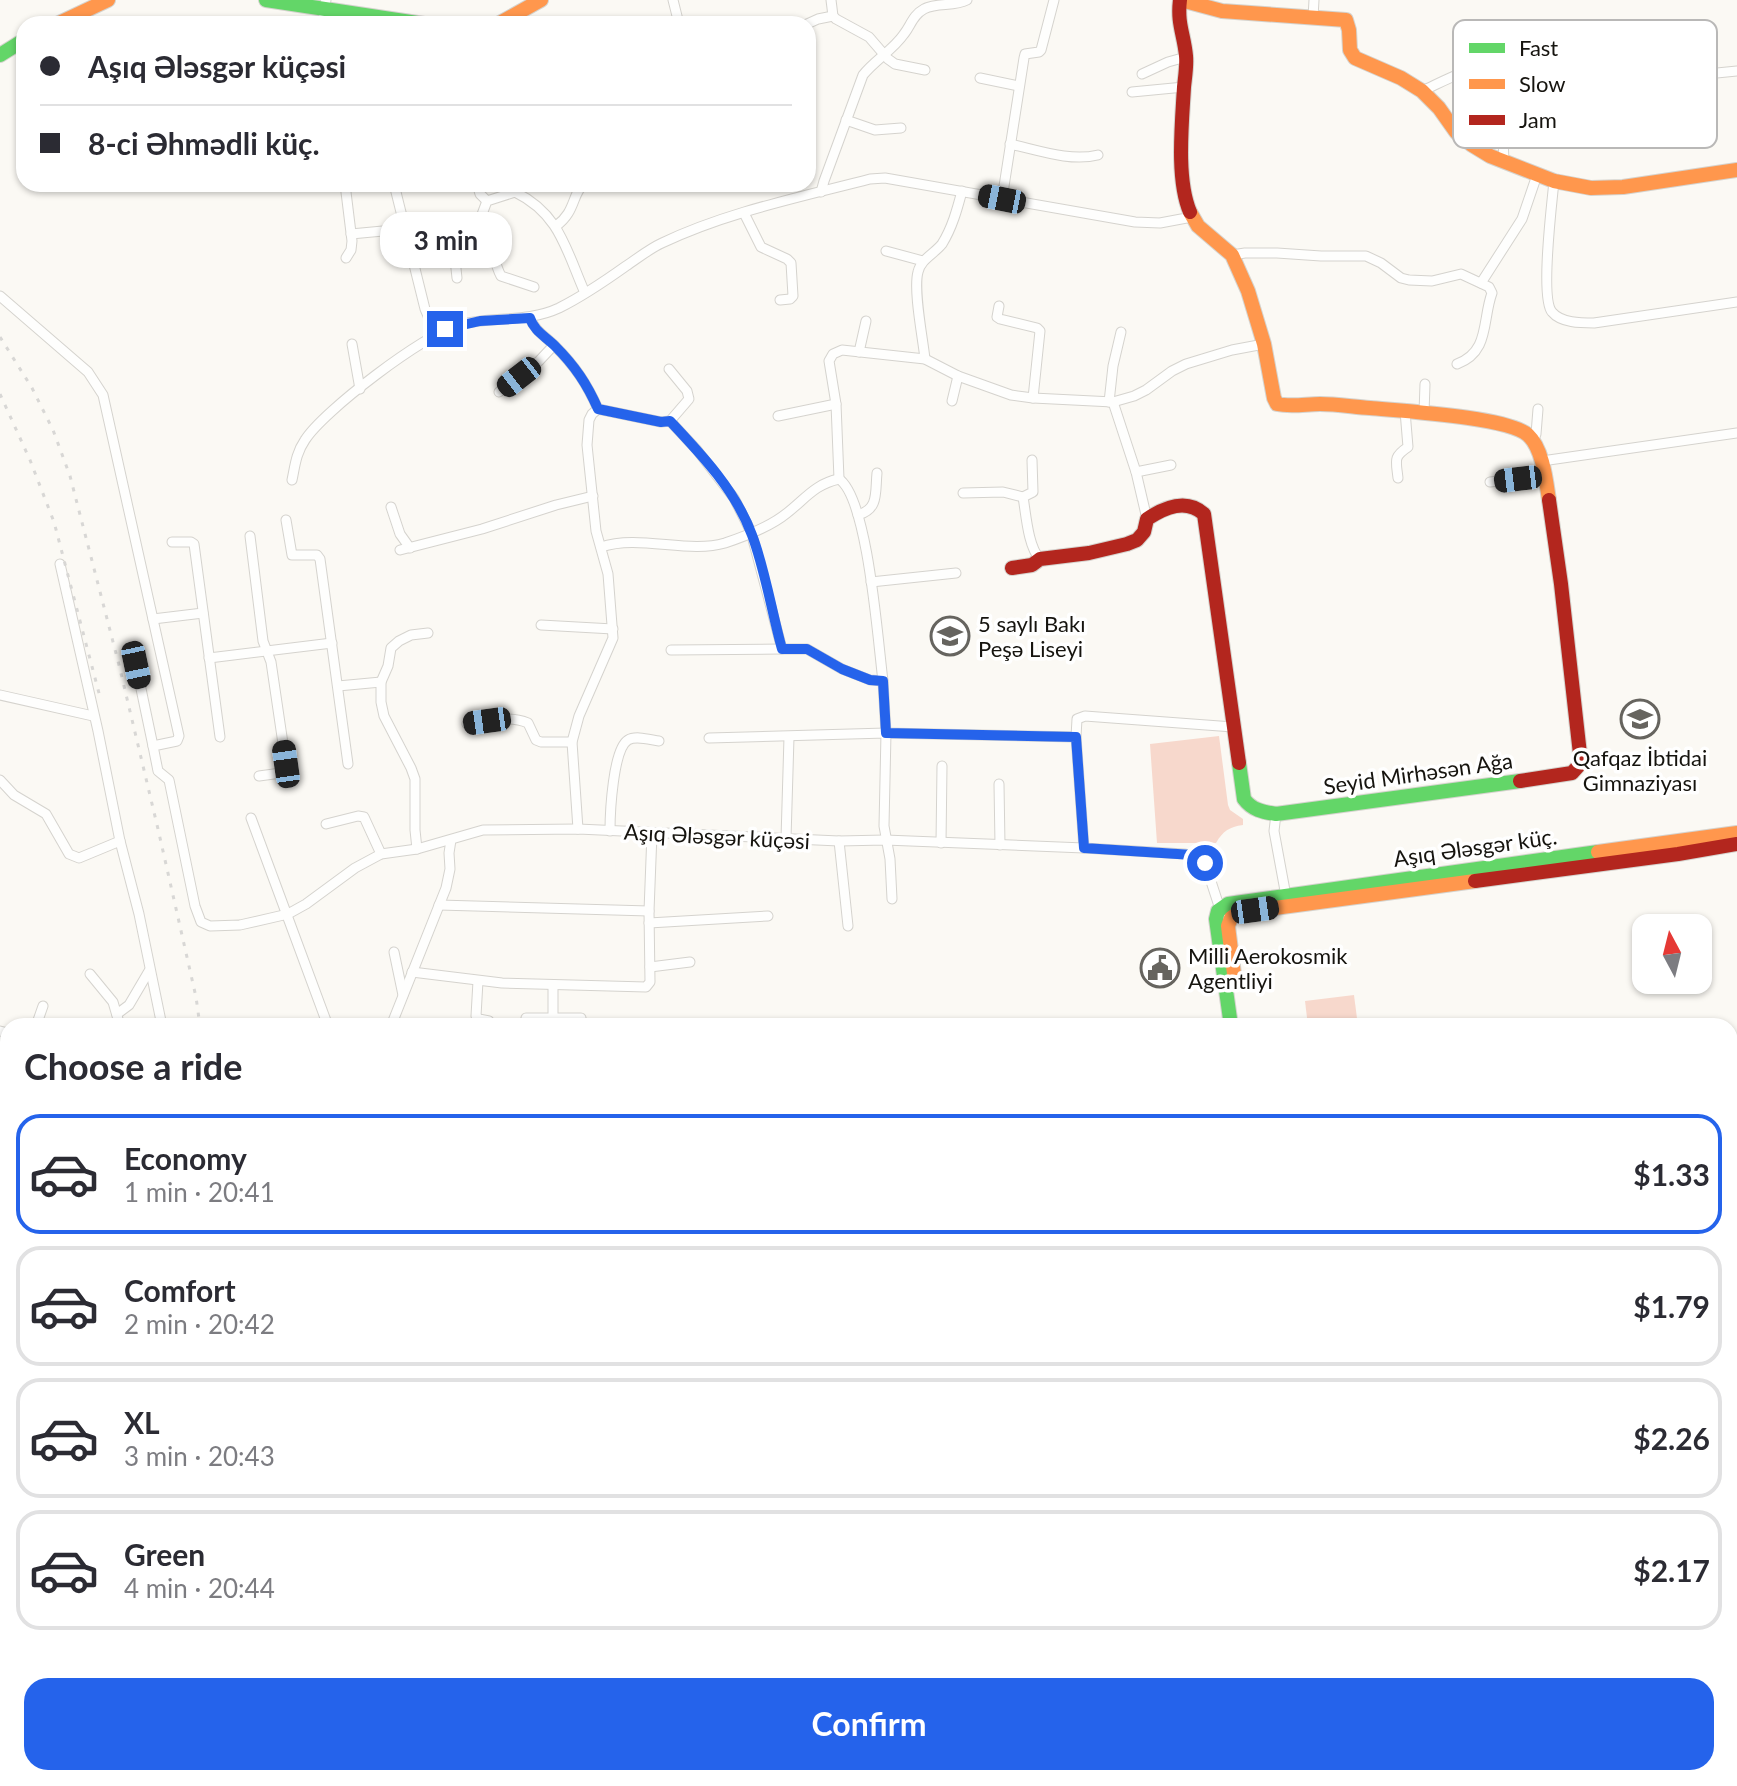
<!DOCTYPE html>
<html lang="en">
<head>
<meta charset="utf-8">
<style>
  body { margin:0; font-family:Lato,sans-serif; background:#f7f7f7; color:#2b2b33; height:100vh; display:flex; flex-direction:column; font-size:30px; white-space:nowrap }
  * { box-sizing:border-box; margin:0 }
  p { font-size:26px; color:#7c7c81 }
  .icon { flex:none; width:44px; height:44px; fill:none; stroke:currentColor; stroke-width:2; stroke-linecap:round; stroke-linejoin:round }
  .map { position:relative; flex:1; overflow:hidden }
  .panel { position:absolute; left:0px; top:1018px; width:1738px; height:768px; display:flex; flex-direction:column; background:#fff; border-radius:24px 24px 0 0; box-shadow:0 2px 6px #0004 }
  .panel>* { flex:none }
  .top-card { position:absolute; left:16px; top:16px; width:800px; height:176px; border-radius:24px; box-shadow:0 2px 6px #0004; display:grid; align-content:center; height:176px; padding:0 24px; background:#fff }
  .needle { width:52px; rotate:353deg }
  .tools { position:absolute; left:1632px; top:914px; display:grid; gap:16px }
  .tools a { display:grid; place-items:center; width:80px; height:80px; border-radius:16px; background:#fff; box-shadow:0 2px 6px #0004; font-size:40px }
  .end { position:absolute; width:36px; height:36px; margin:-18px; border:10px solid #2563eb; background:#fff; box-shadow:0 0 0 4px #fff }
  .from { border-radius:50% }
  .bubble { position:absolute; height:56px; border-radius:24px; background:#fff; box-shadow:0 2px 6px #0004; font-size:26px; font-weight:700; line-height:56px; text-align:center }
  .car { position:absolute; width:24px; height:48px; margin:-24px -12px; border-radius:10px; box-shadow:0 0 6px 2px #0007; background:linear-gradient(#222 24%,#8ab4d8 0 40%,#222 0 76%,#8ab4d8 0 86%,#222 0) }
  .top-card b { display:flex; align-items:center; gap:28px; height:76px; font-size:30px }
  .top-card b+b { border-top:2px solid #e1e1e2 }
  .top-card i { width:20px; height:20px; background:#2b2b33 }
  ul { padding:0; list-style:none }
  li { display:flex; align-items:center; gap:24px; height:120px; margin:0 16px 12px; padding:0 8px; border:4px solid #e1e1e2; border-radius:24px }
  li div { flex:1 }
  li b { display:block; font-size:30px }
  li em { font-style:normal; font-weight:700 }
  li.on { border-color:#2563eb }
  li>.icon { width:72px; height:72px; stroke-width:1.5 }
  h2 { padding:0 24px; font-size:36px; line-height:96px }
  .action { display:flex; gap:16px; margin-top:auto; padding:16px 24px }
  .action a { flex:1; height:92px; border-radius:24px; background:#2563eb; color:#fff; font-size:32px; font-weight:700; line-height:92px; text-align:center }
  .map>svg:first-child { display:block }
  .green { fill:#f7d8cc }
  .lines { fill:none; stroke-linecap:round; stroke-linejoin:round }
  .street-casing { stroke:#d5d3ce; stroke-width:11 }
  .fast-casing { stroke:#d5d3ce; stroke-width:16 }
  .slow-casing { stroke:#d5d3ce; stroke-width:16 }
  .jam-casing { stroke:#d5d3ce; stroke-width:16 }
  .street { stroke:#fefefd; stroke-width:9 }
  .fast { stroke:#63d668; stroke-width:14 }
  .slow { stroke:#ff974d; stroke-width:14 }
  .jam { stroke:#b3261e; stroke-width:14 }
  .rail { stroke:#d8d7d5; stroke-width:3; stroke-dasharray:4 8; stroke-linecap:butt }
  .route { stroke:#2563eb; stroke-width:10 }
  .labels { text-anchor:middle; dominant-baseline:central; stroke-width:7; stroke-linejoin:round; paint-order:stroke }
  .poi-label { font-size:22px; fill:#16140f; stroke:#fff; text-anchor:start }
  .street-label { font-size:22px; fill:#16140f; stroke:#fff }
  .key { fill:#fff; stroke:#b9b8b7; stroke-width:2 }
  .key-label { font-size:22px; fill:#16140f }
</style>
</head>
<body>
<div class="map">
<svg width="1737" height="1786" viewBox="0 0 1737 1786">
  <rect width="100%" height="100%" fill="#fbf9f4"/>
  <g class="green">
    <path d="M 1219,736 L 1228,805 L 1230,810 L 1243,819 L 1243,825 C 1229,827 1223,831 1216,843 L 1157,843 L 1150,744 Z"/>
    <polygon points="1354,995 1358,1026 1308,1026 1305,1001"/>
  </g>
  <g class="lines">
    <defs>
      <g id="street">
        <polyline points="673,0 679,24"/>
        <polyline points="831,0 833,16 836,19 869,37 888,59 895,64 925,70"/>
        <polyline points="1313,17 1314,0"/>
        <polyline points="325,24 323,9 326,0"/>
        <polyline points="807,24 818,19 833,16"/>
        <polyline points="1142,74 1168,62 1186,57"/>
        <polyline points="980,78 1019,86"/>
        <polyline points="1599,78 1625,83 1652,97 1662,96 1675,83 1687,76 1737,71"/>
        <path d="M 1422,91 C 1446,80 1469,67 1495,64 L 1500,72 L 1504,161"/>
        <polyline points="1132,92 1184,87"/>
        <polyline points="846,120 875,130 901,128"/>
        <path d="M 1010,144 C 1038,150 1070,162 1098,155"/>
        <path d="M 1554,181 C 1552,203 1540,298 1552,312 C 1561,323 1581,323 1594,323 L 1737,302"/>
        <polyline points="345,184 352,241 351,250 346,258"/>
        <polyline points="394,184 425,309 436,334"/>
        <polyline points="477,184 480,194 487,201"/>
        <path d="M 821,192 L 824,181 L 863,75 C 875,60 893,50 904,34 C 911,25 913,15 924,9 C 937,2 954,7 967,0"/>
        <polyline points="1002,199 1024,58 1025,54 1039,52 1041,50 1054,0"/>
        <polyline points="744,213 761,247 787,259 791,263 793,296 790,299 780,300"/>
        <path d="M 481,217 C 493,235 491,258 501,276 L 534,287"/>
        <polyline points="451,221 457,278"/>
        <path d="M 556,226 C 576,212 572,193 584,184"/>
        <path d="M 351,234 L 404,229 L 481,217 L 487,201 L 515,192 C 560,214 566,250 585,293"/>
        <polyline points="886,251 923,261"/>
        <path d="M 1232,255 L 1245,253 L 1277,253 L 1321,256 L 1366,256 L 1381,263 L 1401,278 L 1409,280 L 1432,281 L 1461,274 L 1489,287 L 1492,293 C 1482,320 1490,352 1457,364"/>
        <polyline points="1481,283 1522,219 1537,175"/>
        <polyline points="0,296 88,372 103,395 179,736 177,741 153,746 158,771 169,780 195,906 201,922 210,926 240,925 288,914 306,904 355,868 381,854 417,849 483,830 578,829 839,841 885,840 1084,848 1184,854 1199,857 1205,863 1220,909 1223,913"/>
        <polyline points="999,306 997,317 1000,319 1037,328 1040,331 1033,398"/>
        <path d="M 530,318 C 535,331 545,336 555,346 C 575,366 587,384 598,409 L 661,422 L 670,421 L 697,450 L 734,498 L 751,532 L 782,649 L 807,649 L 842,669 L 870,680 L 883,681 L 886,733 L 884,826 L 890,859 L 892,899"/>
        <polyline points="352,344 360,389"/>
        <polyline points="859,352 866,321"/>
        <path d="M 925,359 C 923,339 913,290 918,272 C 921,259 934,254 942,244 C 952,228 957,210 962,191"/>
        <polyline points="669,369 687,391 689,399 670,421"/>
        <polyline points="499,392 539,361 554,345"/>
        <polyline points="952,401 958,376"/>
        <polyline points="1109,402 1113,366 1121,332"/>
        <polyline points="1113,402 1136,472 1147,519"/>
        <polyline points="1424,413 1425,384"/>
        <polyline points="778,416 836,404"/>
        <polyline points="1533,441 1536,434 1538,409"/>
        <path d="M 1032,460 L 1033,492 L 1023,497 C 1026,514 1028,547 1040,559"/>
        <polyline points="1542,461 1737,433"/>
        <polyline points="1136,472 1171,465"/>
        <path d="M 1398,478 C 1396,460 1393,457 1408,447 L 1405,411"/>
        <polyline points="839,479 836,404 829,361 833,354 842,350 925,359 958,376 1011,395 1033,398 1113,402 1134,396 1146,390 1172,371 1186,364 1232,350 1264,344"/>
        <path d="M 839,479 C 868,498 878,643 883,681"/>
        <path d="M 292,480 C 295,466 296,453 305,440 C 323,411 425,334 458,325 C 492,316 527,323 559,308 C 583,296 605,281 626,266 C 638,258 649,249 662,243 C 727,212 801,197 870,179 L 885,178 L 1135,222 L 1160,223 L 1192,217"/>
        <polyline points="1490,482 1545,476"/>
        <polyline points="963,493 1003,492 1023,497"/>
        <polyline points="391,507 400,534 410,548"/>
        <path d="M 858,515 C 879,509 875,493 877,473"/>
        <polyline points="286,520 292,555 317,555 320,559 348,764"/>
        <polyline points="250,536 263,641 271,662 286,764 285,770 281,773 259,776"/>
        <polyline points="172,542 191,542 194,544 220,737"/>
        <path d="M 601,547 C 639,534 688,554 725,543 C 746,536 770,527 787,513 C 805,499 815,484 839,479"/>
        <polyline points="400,550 482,529 556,505 593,496"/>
        <polyline points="60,564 98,731 120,841 139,914 162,1026"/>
        <polyline points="871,582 956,573"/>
        <polyline points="153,619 203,613"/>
        <polyline points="541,625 613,629"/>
        <polyline points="671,650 782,649"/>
        <polyline points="209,658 332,643"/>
        <polyline points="136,665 153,746"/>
        <polyline points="338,686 381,682"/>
        <polyline points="0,695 93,716"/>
        <path d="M 467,724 C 488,721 509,715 528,723 L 536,740 L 541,742 L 572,742"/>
        <polyline points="709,738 886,733 1076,737"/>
        <polyline points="0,780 14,795 46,814 69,854 79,858 120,841"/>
        <polyline points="999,784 1000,845"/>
        <polyline points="1276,814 1274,831 1286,896"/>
        <polyline points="251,818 328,1026"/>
        <polyline points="326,824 358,816 364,817 381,854"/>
        <polyline points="578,829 572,742 579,716 613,638 608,574 596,531 587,445 589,420 592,414 598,409"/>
        <path d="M 610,831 C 610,813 613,749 628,740 C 636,735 651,740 659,741"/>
        <polyline points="786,839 789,737"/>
        <polyline points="839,841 848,926"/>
        <polyline points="941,843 942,766"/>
        <polyline points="1084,848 1076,737 1077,719 1085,716 1233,727"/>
        <polyline points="417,849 415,830 415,779 411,768 384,716 381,702 381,682 388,666 391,648 399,641 411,635 428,633"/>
        <polyline points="439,905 649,911"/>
        <polyline points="649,923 768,916"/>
        <polyline points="394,952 403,995"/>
        <polyline points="650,967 690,962"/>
        <polyline points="412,972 502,983 646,987 650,982 649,911 652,833"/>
        <polyline points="90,974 113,1002 120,1026"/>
        <polyline points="478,981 476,1016 479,1019 489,1021"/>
        <polyline points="117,1014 129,1005 149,971"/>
        <polyline points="526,1018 581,1018"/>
        <polyline points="553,1018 553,985"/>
        <polyline points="36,1026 43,1006"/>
        <polyline points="391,1026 446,888 450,869 449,853 451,840"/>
        <polyline points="0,1031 8,1033"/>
        <polyline points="0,1157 8,1158"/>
        <polyline points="0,1274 8,1240"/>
        <polyline points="0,1287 8,1288"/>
        <polyline points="0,1356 8,1358"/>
        <polyline points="0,1467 8,1468"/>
        <polyline points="0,1570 5,1571 8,1575"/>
        <polyline points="8,1594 5,1604 8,1614"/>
        <polyline points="239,1778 302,1786 303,1778"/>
        <polyline points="1004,1778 1018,1786"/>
        <polyline points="0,1781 8,1755"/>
      </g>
      <g id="fast">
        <polyline points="266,0 424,24"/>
        <polyline points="0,55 24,40"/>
        <path d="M 1239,763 L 1244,799 C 1252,810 1263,812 1276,814 L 1520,781"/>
        <polyline points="1231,1026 1216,919 1218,911 1228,904 1598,852"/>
      </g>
      <g id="slow">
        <polyline points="1181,0 1222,11 1346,20 1349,30 1350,50 1355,58 1401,78 1422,91 1439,108 1456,132 1472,145 1490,156 1554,181 1591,188 1623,187 1737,170"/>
        <polyline points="57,24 108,0"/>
        <polyline points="498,24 541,0"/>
        <path d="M 1190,212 L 1198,226 L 1232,255 L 1248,291 L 1264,344 L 1274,398 L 1277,404 C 1291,407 1306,404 1320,404 C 1337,404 1354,407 1370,408 C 1401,411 1508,417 1528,435 C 1543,449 1546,481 1549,500"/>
        <polyline points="1598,852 1737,833"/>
        <polyline points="1235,982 1228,926 1231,918 1238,913 1475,881"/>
      </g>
      <g id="jam">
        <path d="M 1180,0 C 1177,24 1184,34 1186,56 C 1187,66 1185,77 1184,87 C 1182,123 1176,179 1190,212"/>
        <path d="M 1012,568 L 1032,565 L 1040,559 L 1089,553 L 1127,544 L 1137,540 L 1144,532 L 1147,519 C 1165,507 1186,498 1204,514 L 1239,763"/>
        <polyline points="1520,781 1572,773 1581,763 1561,584 1549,500"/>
        <polyline points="1475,881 1678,854 1737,844"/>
        <polyline points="546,1786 548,1778"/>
        <polyline points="936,1786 941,1778"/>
      </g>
    </defs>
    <use href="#street" class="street-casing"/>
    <use href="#fast" class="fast-casing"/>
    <use href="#slow" class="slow-casing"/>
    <use href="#jam" class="jam-casing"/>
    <use href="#street" class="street"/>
    <use href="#fast" class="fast"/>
    <use href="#slow" class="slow"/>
    <use href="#jam" class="jam"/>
    <g class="rail">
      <polyline points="0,337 32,388 53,430 70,476 119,665 158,829 196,997 200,1026"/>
      <polyline points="0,394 30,460 54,522 100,697"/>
      <polyline points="75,1786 79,1778"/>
    </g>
  </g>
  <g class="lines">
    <path class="route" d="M 445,329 L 480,321 L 530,318 C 534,331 545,336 555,346 C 575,366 587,384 598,409 L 661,422 L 670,421 C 702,455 736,491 752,535 C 765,569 772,613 782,649 L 807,649 L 842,669 L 870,680 L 883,681 L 886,733 L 1076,737 L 1084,848 L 1193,855 L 1199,857 L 1205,863"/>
  </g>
  <defs>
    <symbol id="university-ring" viewBox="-11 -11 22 22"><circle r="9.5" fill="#fff" stroke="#66645f" stroke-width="1.5"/><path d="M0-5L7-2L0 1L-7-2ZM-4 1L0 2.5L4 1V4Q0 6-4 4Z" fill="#66645f"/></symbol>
    <symbol id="school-ring" viewBox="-11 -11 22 22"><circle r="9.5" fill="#fff" stroke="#66645f" stroke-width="1.5"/><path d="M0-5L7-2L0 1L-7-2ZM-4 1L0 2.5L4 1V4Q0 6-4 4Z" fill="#66645f"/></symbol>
    <symbol id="civic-ring" viewBox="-11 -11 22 22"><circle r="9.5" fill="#fff" stroke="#66645f" stroke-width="1.5"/><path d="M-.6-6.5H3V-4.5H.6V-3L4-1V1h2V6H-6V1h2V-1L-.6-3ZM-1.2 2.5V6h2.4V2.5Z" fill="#66645f"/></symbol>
  </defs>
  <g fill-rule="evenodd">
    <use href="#university-ring" x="928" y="614" width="44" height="44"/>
    <use href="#school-ring" x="1618" y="697" width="44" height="44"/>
    <use href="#civic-ring" x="1138" y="946" width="44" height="44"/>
  </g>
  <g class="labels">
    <g class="poi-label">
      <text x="978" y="623">5 saylı Bakı<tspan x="978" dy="25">Peşə Liseyi</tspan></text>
      <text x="1640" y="757" text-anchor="middle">Qafqaz İbtidai<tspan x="1640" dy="25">Gimnaziyası</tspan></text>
      <text x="1188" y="955">Milli Aerokosmik<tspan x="1188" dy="25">Agentliyi</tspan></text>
    </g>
    <g class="street-label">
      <text transform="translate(1418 773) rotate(-8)">Seyid Mirhəsən Ağa</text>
      <text transform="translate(717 836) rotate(3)">Aşıq Ələsgər küçəsi</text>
      <text transform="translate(1475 847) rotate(-8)">Aşıq Ələsgər küç.</text>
    </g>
  </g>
  <rect x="1453" y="20" width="264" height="128" rx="12" class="key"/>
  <rect x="1469" y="43" width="36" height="10" fill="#63d668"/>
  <rect x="1469" y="79" width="36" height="10" fill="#ff974d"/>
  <rect x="1469" y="115" width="36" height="10" fill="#b3261e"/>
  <g class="key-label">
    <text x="1519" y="56">Fast</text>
    <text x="1519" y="92">Slow</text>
    <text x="1519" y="128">Jam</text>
  </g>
</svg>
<div class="tools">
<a><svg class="needle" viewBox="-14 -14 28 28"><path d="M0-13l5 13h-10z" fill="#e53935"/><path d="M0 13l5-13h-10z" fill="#7c7c81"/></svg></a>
</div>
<i class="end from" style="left:1205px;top:863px"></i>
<i class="end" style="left:445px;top:329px"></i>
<div class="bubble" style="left:380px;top:212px;width:132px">3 min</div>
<i class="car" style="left:1002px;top:199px;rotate:281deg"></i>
<i class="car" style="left:519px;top:377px;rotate:232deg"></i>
<i class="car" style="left:1518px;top:479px;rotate:263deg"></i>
<i class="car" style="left:136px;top:665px;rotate:168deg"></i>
<i class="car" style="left:487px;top:721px;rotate:262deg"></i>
<i class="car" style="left:286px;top:764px;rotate:352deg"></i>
<i class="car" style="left:1255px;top:910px;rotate:82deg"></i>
<div class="top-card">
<b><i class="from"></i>Aşıq Ələsgər küçəsi</b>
<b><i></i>8-ci Əhmədli küç.</b>
</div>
<section class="panel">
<h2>Choose a ride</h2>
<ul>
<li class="on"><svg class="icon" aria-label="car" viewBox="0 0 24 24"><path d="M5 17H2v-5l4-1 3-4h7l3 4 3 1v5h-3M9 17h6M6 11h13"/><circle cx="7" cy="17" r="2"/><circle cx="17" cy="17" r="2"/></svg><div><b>Economy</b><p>1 min · 20:41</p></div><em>$1.33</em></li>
<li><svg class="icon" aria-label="car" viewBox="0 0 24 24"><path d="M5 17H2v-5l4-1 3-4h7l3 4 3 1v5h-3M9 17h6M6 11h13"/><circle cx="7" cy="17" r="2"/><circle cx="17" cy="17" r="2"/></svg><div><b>Comfort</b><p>2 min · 20:42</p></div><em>$1.79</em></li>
<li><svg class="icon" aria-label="car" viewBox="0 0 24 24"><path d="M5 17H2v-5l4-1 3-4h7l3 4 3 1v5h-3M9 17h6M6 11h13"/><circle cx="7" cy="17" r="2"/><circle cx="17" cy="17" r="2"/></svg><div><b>XL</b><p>3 min · 20:43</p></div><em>$2.26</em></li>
<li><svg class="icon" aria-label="car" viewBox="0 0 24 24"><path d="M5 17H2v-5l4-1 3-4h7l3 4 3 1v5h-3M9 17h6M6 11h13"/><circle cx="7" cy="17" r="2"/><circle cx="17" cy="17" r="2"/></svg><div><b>Green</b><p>4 min · 20:44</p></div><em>$2.17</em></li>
</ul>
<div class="action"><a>Confirm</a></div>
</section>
</div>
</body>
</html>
